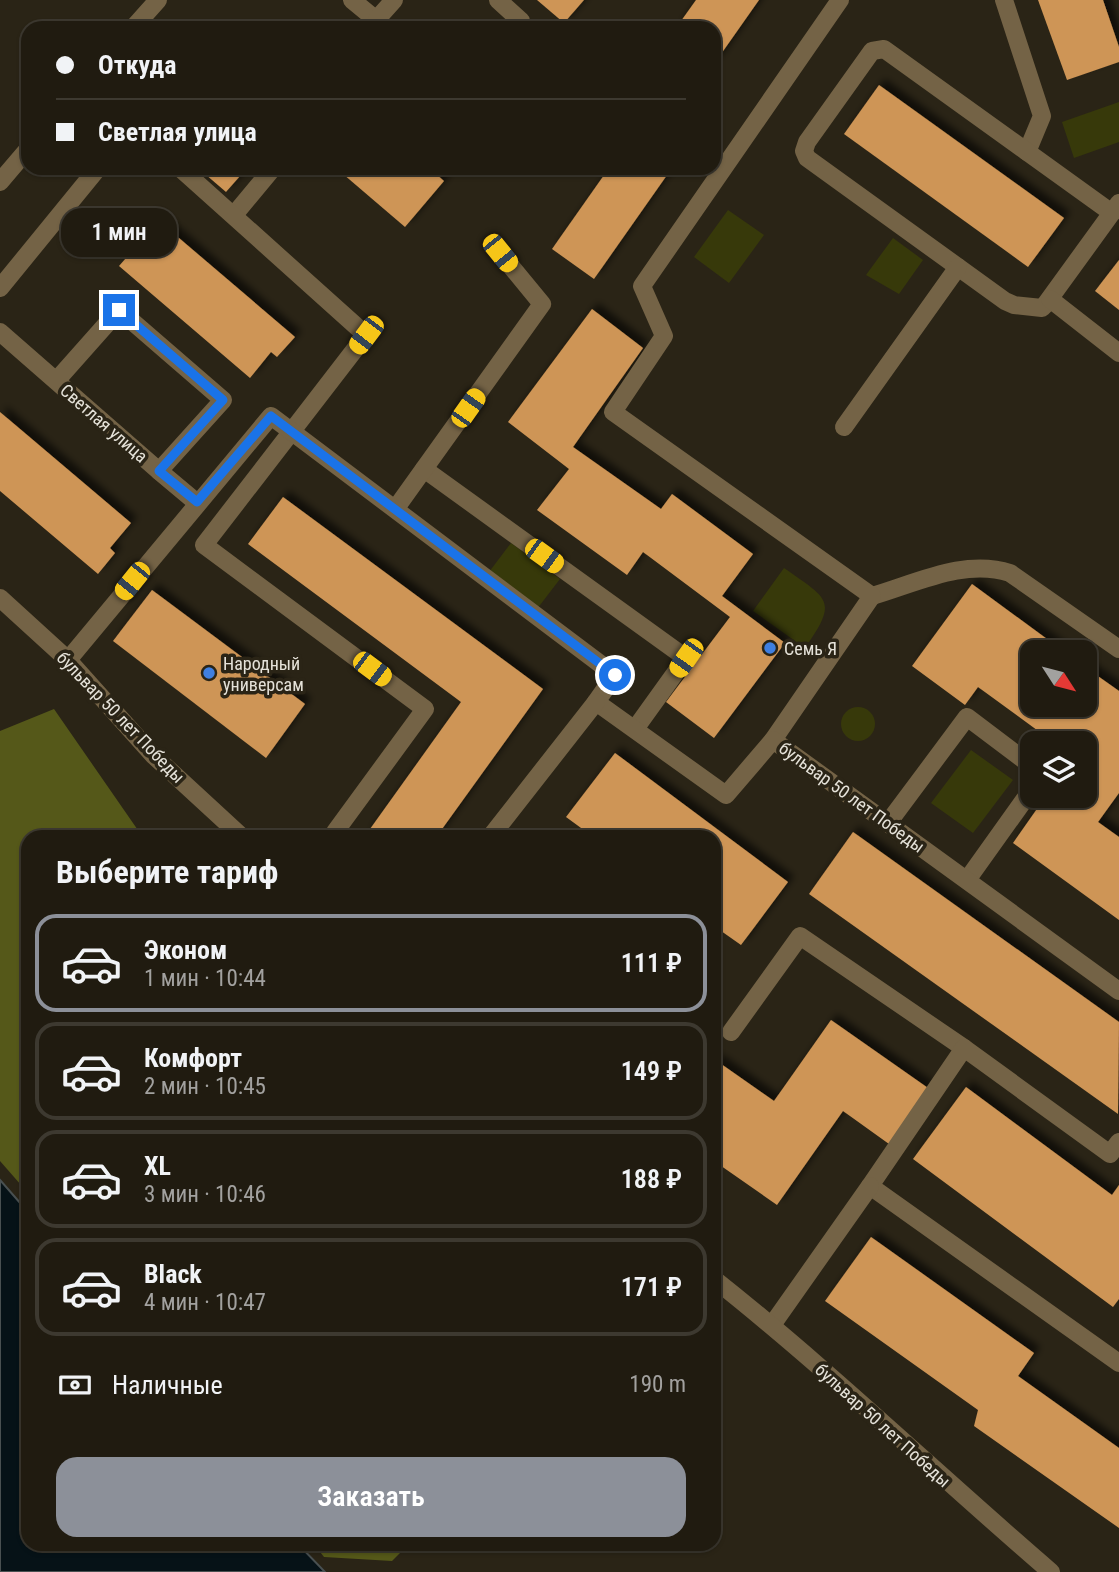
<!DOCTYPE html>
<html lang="ru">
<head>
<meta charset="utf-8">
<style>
  body { margin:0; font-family:"Roboto Condensed",sans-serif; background:#2d281e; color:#f1f3f6; height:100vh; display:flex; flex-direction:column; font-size:26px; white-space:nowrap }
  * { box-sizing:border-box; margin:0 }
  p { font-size:23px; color:#a2a19f }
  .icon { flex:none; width:38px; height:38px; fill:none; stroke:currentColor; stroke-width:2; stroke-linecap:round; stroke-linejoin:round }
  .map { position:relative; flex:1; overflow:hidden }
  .drawer { position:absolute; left:21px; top:830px; width:700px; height:721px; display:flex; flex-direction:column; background:#201b10; border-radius:21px; box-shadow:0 2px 5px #0004,0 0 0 2px #3d3930 }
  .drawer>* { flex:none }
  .banner { position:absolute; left:21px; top:21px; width:700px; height:154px; border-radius:21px; box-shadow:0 2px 5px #0004,0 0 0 2px #3d3930; display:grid; align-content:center; height:154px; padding:0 35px; background:#201b10 }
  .needle { width:46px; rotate:126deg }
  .fabs { position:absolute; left:1020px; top:640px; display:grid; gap:14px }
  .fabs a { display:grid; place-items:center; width:77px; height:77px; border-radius:14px; background:#201b10; box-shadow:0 2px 5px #0004,0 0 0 2px #3d3930; font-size:35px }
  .end { position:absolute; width:32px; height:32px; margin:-16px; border:9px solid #1a73e8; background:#fff; box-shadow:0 0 0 4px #fff }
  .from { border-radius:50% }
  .bubble { position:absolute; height:49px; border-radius:21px; background:#201b10; box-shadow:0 2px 5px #0004,0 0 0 2px #3d3930; font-size:23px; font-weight:600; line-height:49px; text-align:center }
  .car { position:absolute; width:21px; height:42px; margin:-21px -10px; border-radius:9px; box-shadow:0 0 5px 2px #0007; background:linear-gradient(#f5c518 24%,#345 0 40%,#f5c518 0 76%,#345 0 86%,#f5c518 0) }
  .banner b { display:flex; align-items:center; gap:24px; height:66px; font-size:26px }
  .banner b+b { border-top:2px solid #3d3930 }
  .banner i { width:18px; height:18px; background:#f1f3f6 }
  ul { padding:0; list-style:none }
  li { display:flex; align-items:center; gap:21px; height:98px; margin:0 14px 10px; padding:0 21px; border:4px solid #3d3930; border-radius:21px }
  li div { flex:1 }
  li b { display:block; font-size:26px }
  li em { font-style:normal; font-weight:600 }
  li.active { border-color:#8c9099 }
  li>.icon { width:63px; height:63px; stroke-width:1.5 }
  h2 { padding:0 35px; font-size:32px; line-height:84px }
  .pay { display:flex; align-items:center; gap:18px; height:77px; padding:0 35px; font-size:26px }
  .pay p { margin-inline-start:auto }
  .primary-button { display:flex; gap:14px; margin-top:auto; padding:14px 35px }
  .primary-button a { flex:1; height:80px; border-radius:21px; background:#8c9099; color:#fff; font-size:28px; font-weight:600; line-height:80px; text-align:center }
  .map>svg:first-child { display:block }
  .green { fill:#37390a }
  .forest { fill:#555819 }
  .water { fill:#061217; stroke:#495051; stroke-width:2 }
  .building { fill:#ce9556; filter:url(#shadow) }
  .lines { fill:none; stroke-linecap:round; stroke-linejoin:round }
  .service { stroke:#746346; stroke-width:18 }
  .minor { stroke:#746346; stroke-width:18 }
  .tertiary { stroke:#746346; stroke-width:18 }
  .route { stroke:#1a73e8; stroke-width:9 }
  .shop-dot { fill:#3f7fe0; stroke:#2a2416; stroke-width:2.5 }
  .labels { text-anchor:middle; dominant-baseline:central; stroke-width:7; stroke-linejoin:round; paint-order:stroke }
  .street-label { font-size:18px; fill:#e5e2d9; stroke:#2a2416 }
  .poi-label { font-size:18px; fill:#e5e2d9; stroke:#2a2416; text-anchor:start }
</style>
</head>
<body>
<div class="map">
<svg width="1119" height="1572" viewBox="0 0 1119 1572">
  <defs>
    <filter id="shadow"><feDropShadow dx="6" dy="-6" stdDeviation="3.5" flood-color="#0009"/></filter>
  </defs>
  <rect width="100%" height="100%" fill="#2a2416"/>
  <g class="green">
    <polygon points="1119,102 1119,142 1074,158 1062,122"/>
    <polygon points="728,210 764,235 729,283 694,257"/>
    <polygon points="893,238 923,260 899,294 866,275"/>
    <polygon points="511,543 560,579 537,609 489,572"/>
    <path d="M 784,568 C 828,599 839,600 805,648 L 753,611 Z"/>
    <circle cx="858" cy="724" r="17"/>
    <polygon points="971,750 1013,780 973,833 931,803"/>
  </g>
  <g class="forest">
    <polygon points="54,709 142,836 28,836 28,1193 0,1161 0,731"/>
    <polygon points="314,1544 409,1544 392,1561 324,1557"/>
  </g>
  <polygon class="water" points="0,1180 28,1212 28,1544 298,1544 325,1572 0,1572"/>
  <g class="building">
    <polygon points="537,0 584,0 564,23"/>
    <polygon points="696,0 759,0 714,64 714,28 676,28"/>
    <polygon points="1038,0 1103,0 1119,47 1119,62 1067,80"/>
    <polygon points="879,85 1064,218 1028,267 844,134"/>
    <polygon points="198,168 247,168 226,192"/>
    <polygon points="336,168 429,168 444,181 405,227"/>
    <polygon points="609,168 672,168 594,279 552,249"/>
    <polygon points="152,215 295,337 277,357 271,352 250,378 119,266 141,241 135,235"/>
    <polygon points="1119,260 1119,310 1095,291"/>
    <polygon points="592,309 643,348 573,447 661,509 672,494 753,554 722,596 785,643 714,738 666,702 730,617 643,552 627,575 537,510 569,469 508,422"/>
    <polygon points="0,412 131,523 110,548 115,553 98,574 0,491"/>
    <polygon points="283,497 543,689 437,836 365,836 461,702 248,544"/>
    <polygon points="972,584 1066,653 1032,653 1032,705 1085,705 1085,667 1119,691 1119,793 1098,822 1119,837 1119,920 1013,843 1046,796 1085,796 1085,744 1056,744 978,687 965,705 912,666"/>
    <polygon points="152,590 305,704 266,758 113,641"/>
    <polygon points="615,753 788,882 741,945 714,926 714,836 592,836 566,817"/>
    <polygon points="853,832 1119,1022 1118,1114 809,894"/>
    <polygon points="831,1020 928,1088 889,1144 843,1111 777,1205 714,1161 714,1059 774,1101"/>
    <polygon points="966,1087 1112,1195 1119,1185 1119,1299 1113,1307 913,1159"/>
    <polygon points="871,1237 1034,1353 1018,1376 1119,1448 1119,1528 974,1426 978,1410 825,1301"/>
  </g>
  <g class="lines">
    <g class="service">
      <polyline points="352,0 386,28"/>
      <polyline points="498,0 521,21 516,28"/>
      <polyline points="1004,0 1042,116 1027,152"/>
      <polyline points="377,19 394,0"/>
      <polyline points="1112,213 884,49 872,51 807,142 804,151 807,158 1005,301 1014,305 1042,308 1045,305 1119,203"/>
      <polyline points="234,215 273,168"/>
      <polyline points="0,288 98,168"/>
      <polyline points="1050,299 1119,353"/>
      <polyline points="0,332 159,471 223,400 119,310 56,381"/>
      <polyline points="844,427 958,267"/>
      <polyline points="292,431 204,545 425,709 335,832 341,836"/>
      <polyline points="424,469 686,658 635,729"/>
      <polyline points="159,471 196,502"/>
      <polyline points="396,508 542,304 500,253"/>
      <path d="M 872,596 C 917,583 965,558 1010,573 L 1119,649"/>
      <polyline points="773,740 872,596 613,412 664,336 642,286 840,0"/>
      <polyline points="888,823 967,717 1032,766"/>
      <polyline points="967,880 1032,789"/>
      <polyline points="731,1032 800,936 964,1048"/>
      <polyline points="1119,1142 1110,1154 964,1048 870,1186 1119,1363"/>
      <polyline points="772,1325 870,1186"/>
    </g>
    <g class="minor">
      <polyline points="180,168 366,335 292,431"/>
      <polyline points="0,598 68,660 154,756 241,836"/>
      <polyline points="68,660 271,416 615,675 596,702 726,795 773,740 1119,991"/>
      <polyline points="491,836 596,702"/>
      <path d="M 714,1279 C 830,1371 938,1475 1051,1572"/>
    </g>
    <g class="tertiary">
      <polyline points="133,28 158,0"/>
      <polyline points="0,182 28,149"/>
    </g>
  </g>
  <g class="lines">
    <polyline class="route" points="119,310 223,400 159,471 197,502 271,416 615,675"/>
  </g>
  <g class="shop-dot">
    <circle cx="770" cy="648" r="7"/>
    <circle cx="209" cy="673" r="7"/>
  </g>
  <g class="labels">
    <g class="street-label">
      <text transform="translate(104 423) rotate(41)">Светлая улица</text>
      <text transform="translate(121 717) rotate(46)">бульвар 50 лет Победы</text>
      <text transform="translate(852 797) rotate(36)">бульвар 50 лет Победы</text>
      <text transform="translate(883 1425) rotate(42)">бульвар 50 лет Победы</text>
    </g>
    <g class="poi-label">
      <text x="784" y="648">Семь Я</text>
      <text x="223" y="663">Народный<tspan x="223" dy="21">универсам</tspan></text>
    </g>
  </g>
</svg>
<div class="fabs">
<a><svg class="needle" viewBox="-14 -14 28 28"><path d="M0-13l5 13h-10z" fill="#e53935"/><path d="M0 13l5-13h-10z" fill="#a2a19f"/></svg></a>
<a><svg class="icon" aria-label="layers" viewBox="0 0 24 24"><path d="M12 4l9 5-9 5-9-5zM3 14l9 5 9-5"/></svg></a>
</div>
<i class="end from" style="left:615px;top:675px"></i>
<i class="end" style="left:119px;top:310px"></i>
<div class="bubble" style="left:61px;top:208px;width:116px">1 мин</div>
<i class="car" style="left:500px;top:253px;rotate:141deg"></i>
<i class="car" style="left:366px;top:335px;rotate:217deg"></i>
<i class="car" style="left:468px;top:408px;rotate:35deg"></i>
<i class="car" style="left:544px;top:556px;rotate:126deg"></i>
<i class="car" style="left:132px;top:581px;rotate:219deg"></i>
<i class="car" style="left:686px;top:658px;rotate:215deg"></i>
<i class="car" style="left:372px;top:669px;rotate:127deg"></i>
<div class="banner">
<b><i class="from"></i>Откуда</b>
<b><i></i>Светлая улица</b>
</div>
<section class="drawer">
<h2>Выберите тариф</h2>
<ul>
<li class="active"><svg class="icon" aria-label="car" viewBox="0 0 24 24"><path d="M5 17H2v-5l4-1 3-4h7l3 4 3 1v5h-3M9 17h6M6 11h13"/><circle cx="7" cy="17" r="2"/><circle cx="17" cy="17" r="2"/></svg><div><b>Эконом</b><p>1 мин · 10:44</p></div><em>111 ₽</em></li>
<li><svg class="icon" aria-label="car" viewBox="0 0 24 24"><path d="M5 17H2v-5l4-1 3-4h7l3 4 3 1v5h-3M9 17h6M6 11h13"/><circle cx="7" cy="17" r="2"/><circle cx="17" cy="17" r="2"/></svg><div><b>Комфорт</b><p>2 мин · 10:45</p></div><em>149 ₽</em></li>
<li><svg class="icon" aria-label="car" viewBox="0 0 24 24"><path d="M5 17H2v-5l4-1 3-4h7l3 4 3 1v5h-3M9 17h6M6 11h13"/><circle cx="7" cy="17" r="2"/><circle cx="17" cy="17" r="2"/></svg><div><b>XL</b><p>3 мин · 10:46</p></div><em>188 ₽</em></li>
<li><svg class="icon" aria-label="car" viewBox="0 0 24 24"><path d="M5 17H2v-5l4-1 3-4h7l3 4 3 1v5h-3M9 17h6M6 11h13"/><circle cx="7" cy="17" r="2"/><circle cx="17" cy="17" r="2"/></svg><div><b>Black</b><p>4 мин · 10:47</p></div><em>171 ₽</em></li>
</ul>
<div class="pay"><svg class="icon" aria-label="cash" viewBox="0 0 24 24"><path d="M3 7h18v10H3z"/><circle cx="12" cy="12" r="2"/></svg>Наличные<p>190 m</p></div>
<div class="primary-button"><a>Заказать</a></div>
</section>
</div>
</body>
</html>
